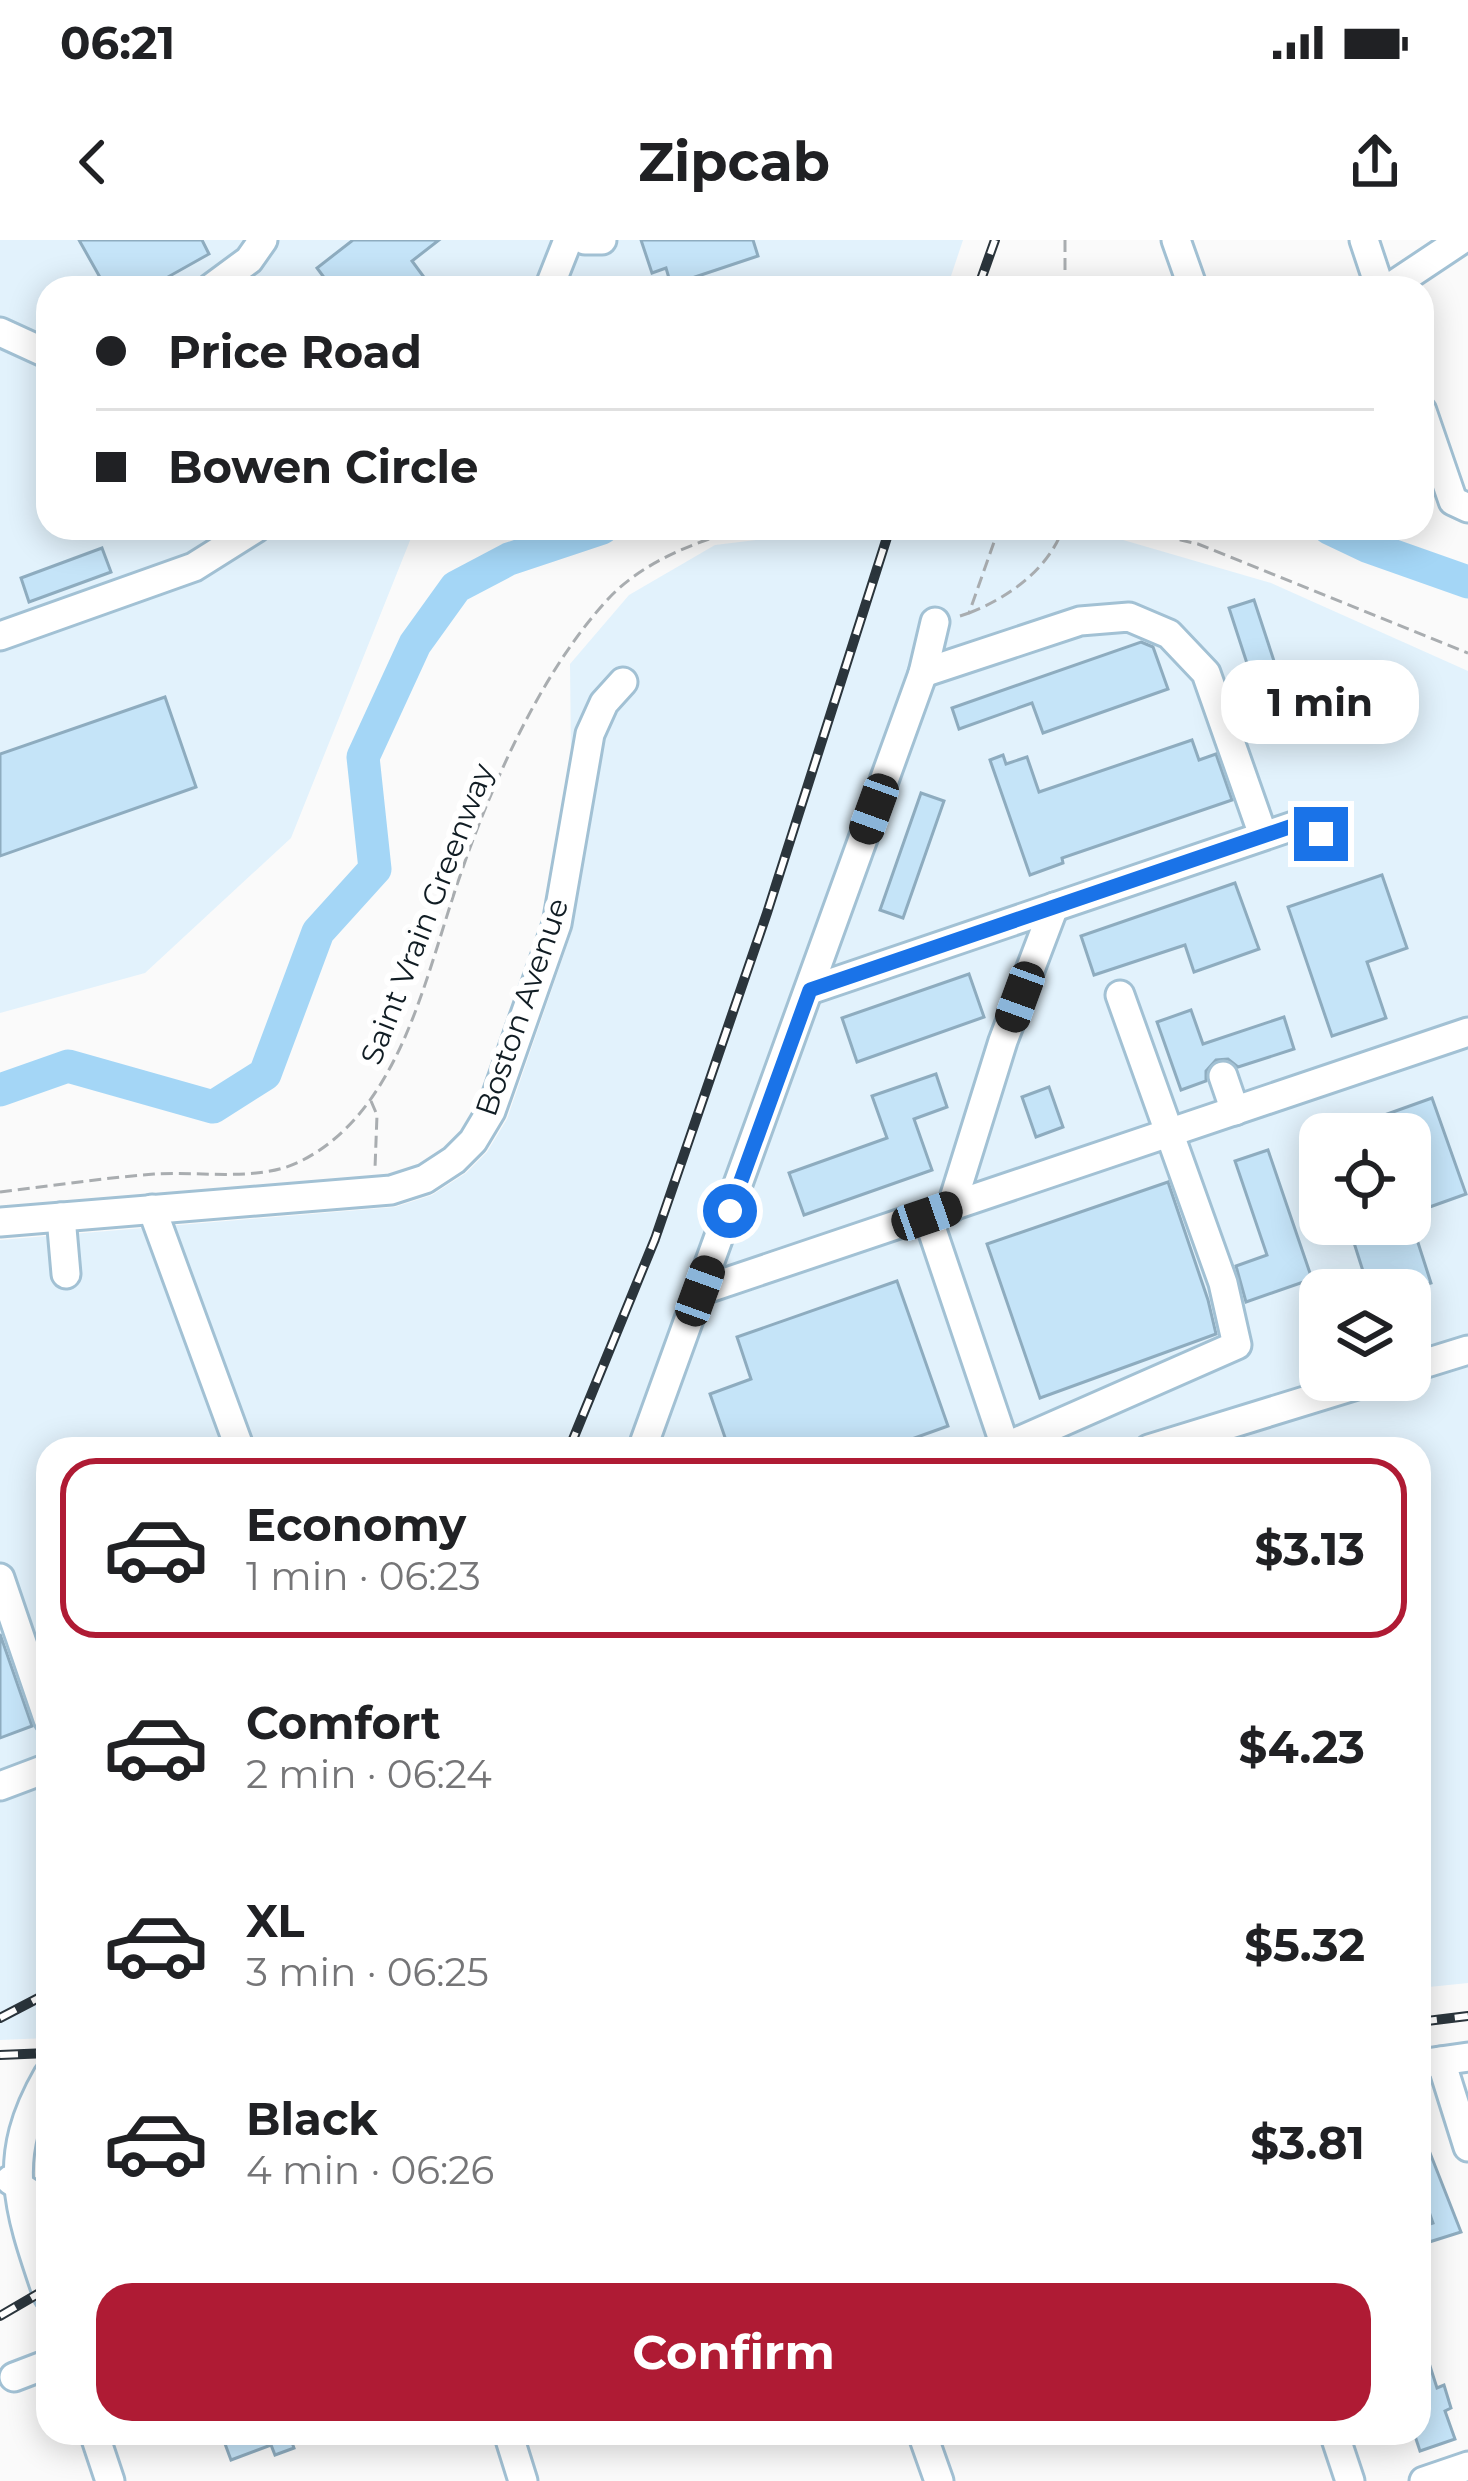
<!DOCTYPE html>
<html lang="en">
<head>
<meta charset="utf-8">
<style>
  body { margin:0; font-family:Montserrat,sans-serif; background:#f6f6f6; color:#202124; height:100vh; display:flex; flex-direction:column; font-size:45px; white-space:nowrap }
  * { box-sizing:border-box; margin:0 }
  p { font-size:39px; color:#757577 }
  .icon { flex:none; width:66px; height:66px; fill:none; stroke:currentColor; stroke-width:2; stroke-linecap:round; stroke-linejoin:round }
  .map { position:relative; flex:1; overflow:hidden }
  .drawer { position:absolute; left:36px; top:1197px; width:1395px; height:1008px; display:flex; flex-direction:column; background:#fff; border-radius:36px; box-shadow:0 6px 30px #0003 }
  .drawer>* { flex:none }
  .hud { position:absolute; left:36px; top:36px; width:1398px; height:264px; border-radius:36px; box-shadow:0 6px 30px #0003; display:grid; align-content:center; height:264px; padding:0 60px; background:#fff }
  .fabs { position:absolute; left:1299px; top:873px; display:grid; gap:24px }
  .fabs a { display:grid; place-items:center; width:132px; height:132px; border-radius:24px; background:#fff; box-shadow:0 6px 30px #0003; font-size:60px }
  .end { position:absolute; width:54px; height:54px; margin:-27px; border:15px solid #1a73e8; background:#fff; box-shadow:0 0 0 6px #fff }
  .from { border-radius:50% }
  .bubble { position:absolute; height:84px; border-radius:36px; background:#fff; box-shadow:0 6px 30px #0003; font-size:39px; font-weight:700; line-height:84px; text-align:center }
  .car { position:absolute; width:36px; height:72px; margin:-36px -18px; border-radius:15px; box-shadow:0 0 9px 3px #0007; background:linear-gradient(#222 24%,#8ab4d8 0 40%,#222 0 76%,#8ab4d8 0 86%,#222 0) }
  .hud b { display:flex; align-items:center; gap:42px; height:114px; font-size:45px }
  .hud b+b { border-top:3px solid #e0e0e0 }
  .hud i { width:30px; height:30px; background:#202124 }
  ul { padding:21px 0 0; list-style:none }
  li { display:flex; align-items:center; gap:36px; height:180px; margin:0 24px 18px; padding:0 36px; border:6px solid transparent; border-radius:36px }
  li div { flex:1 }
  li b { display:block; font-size:45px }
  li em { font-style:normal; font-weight:700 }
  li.on { border-color:#af1b34 }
  li>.icon { width:108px; height:108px; stroke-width:1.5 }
  .action { display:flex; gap:24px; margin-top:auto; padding:24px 60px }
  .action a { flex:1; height:138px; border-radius:36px; background:#af1b34; color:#fff; font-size:48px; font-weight:700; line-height:138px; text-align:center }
  .status { display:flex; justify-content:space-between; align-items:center; height:84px; padding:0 60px; background:#fff; direction:ltr }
  .status svg { height:33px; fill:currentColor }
  header { display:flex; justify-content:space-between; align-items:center; height:156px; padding:0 60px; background:#fff; font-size:54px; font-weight:700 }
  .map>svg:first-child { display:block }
  .built { fill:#e2f2fc; fill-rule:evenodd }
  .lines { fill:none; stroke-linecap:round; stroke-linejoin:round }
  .river { stroke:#a4d6f6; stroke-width:33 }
  .building { fill:#c5e4f8; stroke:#8eacbf; stroke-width:3 }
  .minor-casing { stroke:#a2c1d4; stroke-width:33 }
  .path { stroke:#a9adb0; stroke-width:3; stroke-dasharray:12 6; stroke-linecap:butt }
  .minor { stroke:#fff; stroke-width:27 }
  .rail-casing { stroke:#2b353c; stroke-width:10 }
  .rail { stroke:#fff; stroke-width:6; stroke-dasharray:18; stroke-linecap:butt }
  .route { stroke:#1a73e8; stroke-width:15 }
  .labels { text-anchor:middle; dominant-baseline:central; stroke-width:12; stroke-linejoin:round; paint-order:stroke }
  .street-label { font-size:30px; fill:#101c23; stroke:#fff }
</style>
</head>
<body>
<div class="status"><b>06:21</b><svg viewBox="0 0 49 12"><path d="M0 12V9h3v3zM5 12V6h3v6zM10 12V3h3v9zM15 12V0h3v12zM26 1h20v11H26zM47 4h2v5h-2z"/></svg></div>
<header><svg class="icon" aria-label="back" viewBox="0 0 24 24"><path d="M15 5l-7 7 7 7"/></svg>Zipcab<svg class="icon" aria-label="share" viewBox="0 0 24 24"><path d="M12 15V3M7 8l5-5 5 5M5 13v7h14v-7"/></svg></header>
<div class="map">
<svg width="1468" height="2241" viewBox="0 0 1468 2241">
  <rect width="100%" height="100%" fill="#fafafa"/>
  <g class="built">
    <polygon points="0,0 963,0 947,48 48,48 48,288 415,288 291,598 145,733 0,773"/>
    <path d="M 856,288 L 1025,288 L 1106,295 L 1271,343 L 1468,431 L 1468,1743 L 1419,1748 L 1419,1209 L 48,1209 L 48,1798 L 0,1800 L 0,1000 L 395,967 L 432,955 L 466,933 L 487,912 L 507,879 L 573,688 L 570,424 L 629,355 L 715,305 ZM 1320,894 L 1410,894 L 1410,984 L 1320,984 ZM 1320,1050 L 1410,1050 L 1410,1140 L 1320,1140 Z"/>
  </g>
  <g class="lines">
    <g class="river">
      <polyline points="1329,288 1369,307 1468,342"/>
      <polyline points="0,850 68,826 213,867 265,834 318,692 375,629 363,517 415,404 456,347 509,319 602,288"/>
    </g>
  </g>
  <g class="building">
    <polygon points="79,0 202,0 209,14 159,42 162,48 106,48"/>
    <polygon points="353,0 439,0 412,21 432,48 308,48 323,36 317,28"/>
    <polygon points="641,0 753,0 758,16 671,45 666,28 652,33"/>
    <polygon points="102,308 111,332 29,362 21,338"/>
    <polygon points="1254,360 1293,479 1268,488 1229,368"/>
    <polygon points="1141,402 1153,407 1168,449 1043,493 1032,463 959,489 952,468"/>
    <polygon points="165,457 196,547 0,616 0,514"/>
    <polygon points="1192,500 1199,520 1216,514 1232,560 1062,618 1063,623 1030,635 990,520 1003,515 1006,524 1027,517 1039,552"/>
    <polygon points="921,553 944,561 903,678 880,670"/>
    <polygon points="1382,635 1407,708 1367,722 1386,778 1332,796 1288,667"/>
    <polygon points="1235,643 1259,709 1194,732 1185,705 1094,735 1081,696"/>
    <polygon points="969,734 984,777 857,822 842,778"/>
    <polygon points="1191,770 1203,804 1284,777 1294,809 1238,827 1228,819 1216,820 1206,831 1206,841 1181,850 1157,782"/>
    <polygon points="936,834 947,867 914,879 932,930 804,975 789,933 887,898 872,856"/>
    <polygon points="1049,847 1063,887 1036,897 1022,857"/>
    <polygon points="1432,858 1466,954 1410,974 1410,894 1337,892"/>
    <polygon points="1268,910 1312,1039 1246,1062 1236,1026 1267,1015 1235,921"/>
    <polygon points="1168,942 1208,1060 1216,1094 1040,1158 987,1004"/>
    <polygon points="1359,984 1412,984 1431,1043 1408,1050 1369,1050 1349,987"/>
    <polygon points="897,1041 948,1186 884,1209 729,1209 710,1154 751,1139 737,1097"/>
    <polygon points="0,1394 32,1486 0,1498"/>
    <polygon points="1421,1890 1461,1992 1426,2003 1421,1987 1433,1983 1422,1952 1419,1953"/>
    <polygon points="1422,2101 1437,2148 1444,2145 1451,2168 1445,2171 1455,2199 1420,2211 1414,2193 1419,2193 1419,2102"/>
    <polygon points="221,2193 298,2193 298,2194 290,2197 294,2208 275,2215 271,2205 231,2220"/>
  </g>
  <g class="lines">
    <defs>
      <g id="minor">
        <polyline points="585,0 602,0"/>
        <polyline points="1176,0 1193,48"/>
        <polyline points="1364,0 1380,48"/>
        <polyline points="211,48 249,20 263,0"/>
        <polyline points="549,48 568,0"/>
        <polyline points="1389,48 1461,0"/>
        <polyline points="0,92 48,114"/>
        <polyline points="1422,171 1453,261 1468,268"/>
        <polyline points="0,396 194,327 256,288"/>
        <polyline points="923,433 1080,381 1129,377 1169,394 1206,433 1263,595"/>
        <polyline points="810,750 1308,581 1321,594"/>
        <polyline points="1223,836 1235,871"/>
        <polyline points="951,968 1003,801 1054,667"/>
        <polyline points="152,969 240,1209"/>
        <polyline points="927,975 1006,1209"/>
        <polyline points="61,977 66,1034"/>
        <polyline points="0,982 391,950 425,939 454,920 473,901 491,871 557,684 590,494 604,463 623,442"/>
        <polyline points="700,1051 1468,792"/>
        <polyline points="1410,1128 1468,1110"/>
        <polyline points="1005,1207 1237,1105 1223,1043 1120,755"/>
        <polyline points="642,1209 923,433 935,382"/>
        <polyline points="1149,1209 1373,1140"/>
        <polyline points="0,1338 48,1479"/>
        <polyline points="0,1546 48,1528"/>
        <polyline points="1441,1821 1468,1907"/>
        <polyline points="1419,1824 1468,1817"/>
        <path d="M 48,1835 C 0,1918 18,1968 48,2056"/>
        <polyline points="10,1940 34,1956 48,1960"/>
        <polyline points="14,2137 48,2124"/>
        <polyline points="94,2193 110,2241"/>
        <polyline points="508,2193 523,2241"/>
        <polyline points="922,2193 939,2241"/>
        <polyline points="1334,2193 1350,2241"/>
        <polyline points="1424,2241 1468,2226"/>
      </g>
    </defs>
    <use href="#minor" class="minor-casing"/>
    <g class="path">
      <polyline points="1065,48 1065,0"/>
      <polyline points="1127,288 1198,304 1468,413"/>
      <path d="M 969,373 C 1008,358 1049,329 1063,288"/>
      <polyline points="960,376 969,373 999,288"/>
      <polyline points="371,861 377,875 375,928"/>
      <path d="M 0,952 C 51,946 103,938 154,934 C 198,931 258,942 299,922 C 393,876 421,756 451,663 C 483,563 537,435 609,358 C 644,321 697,301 745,288"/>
    </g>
    <use href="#minor" class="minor"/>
    <defs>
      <g id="rail">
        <polyline points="978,48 995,0"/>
        <polyline points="569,1209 655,999 767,673 890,288"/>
        <polyline points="0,1778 48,1753"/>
        <polyline points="1419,1782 1468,1776"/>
        <polyline points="0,1815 48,1813"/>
        <polyline points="0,2076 48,2048"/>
      </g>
    </defs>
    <use href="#rail" class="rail-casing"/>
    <use href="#rail" class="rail"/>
  </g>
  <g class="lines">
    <polyline class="route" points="730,971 810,750 1307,581 1321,594"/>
  </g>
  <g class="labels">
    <g class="street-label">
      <text transform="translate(427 674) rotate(-69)">Saint Vrain Greenway</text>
      <text transform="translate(522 767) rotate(-71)">Boston Avenue</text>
    </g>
  </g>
</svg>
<div class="fabs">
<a><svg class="icon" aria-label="locate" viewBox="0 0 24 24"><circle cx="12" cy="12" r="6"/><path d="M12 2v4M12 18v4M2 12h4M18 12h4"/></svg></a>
<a><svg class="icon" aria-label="layers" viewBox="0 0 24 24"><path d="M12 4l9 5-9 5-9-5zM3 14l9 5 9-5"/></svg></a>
</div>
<i class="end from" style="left:730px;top:971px"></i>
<i class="end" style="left:1321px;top:594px"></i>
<div class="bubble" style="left:1221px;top:420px;width:198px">1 min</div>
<i class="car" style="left:874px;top:569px;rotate:200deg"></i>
<i class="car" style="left:1020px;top:757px;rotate:200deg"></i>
<i class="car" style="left:927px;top:976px;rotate:71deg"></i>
<i class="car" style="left:700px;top:1051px;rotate:20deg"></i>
<div class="hud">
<b><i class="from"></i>Price Road</b>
<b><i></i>Bowen Circle</b>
</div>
<section class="drawer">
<ul>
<li class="on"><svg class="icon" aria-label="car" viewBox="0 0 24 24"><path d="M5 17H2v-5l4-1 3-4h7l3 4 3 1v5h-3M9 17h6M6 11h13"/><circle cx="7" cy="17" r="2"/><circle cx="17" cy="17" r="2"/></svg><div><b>Economy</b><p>1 min · 06:23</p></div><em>$3.13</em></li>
<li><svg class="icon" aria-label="car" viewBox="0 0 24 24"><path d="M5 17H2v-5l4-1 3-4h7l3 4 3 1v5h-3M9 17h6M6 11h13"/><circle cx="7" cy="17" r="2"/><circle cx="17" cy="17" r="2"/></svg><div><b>Comfort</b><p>2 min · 06:24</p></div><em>$4.23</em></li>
<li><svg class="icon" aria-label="car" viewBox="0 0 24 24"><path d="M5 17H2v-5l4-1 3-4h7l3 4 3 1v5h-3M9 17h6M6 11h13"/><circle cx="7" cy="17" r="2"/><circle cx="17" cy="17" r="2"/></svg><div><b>XL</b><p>3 min · 06:25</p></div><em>$5.32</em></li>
<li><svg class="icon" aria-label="car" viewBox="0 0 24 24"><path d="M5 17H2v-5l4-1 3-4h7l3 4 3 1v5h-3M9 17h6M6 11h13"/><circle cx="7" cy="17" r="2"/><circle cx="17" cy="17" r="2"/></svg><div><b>Black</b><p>4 min · 06:26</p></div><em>$3.81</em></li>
</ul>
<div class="action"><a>Confirm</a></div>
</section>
</div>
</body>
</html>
